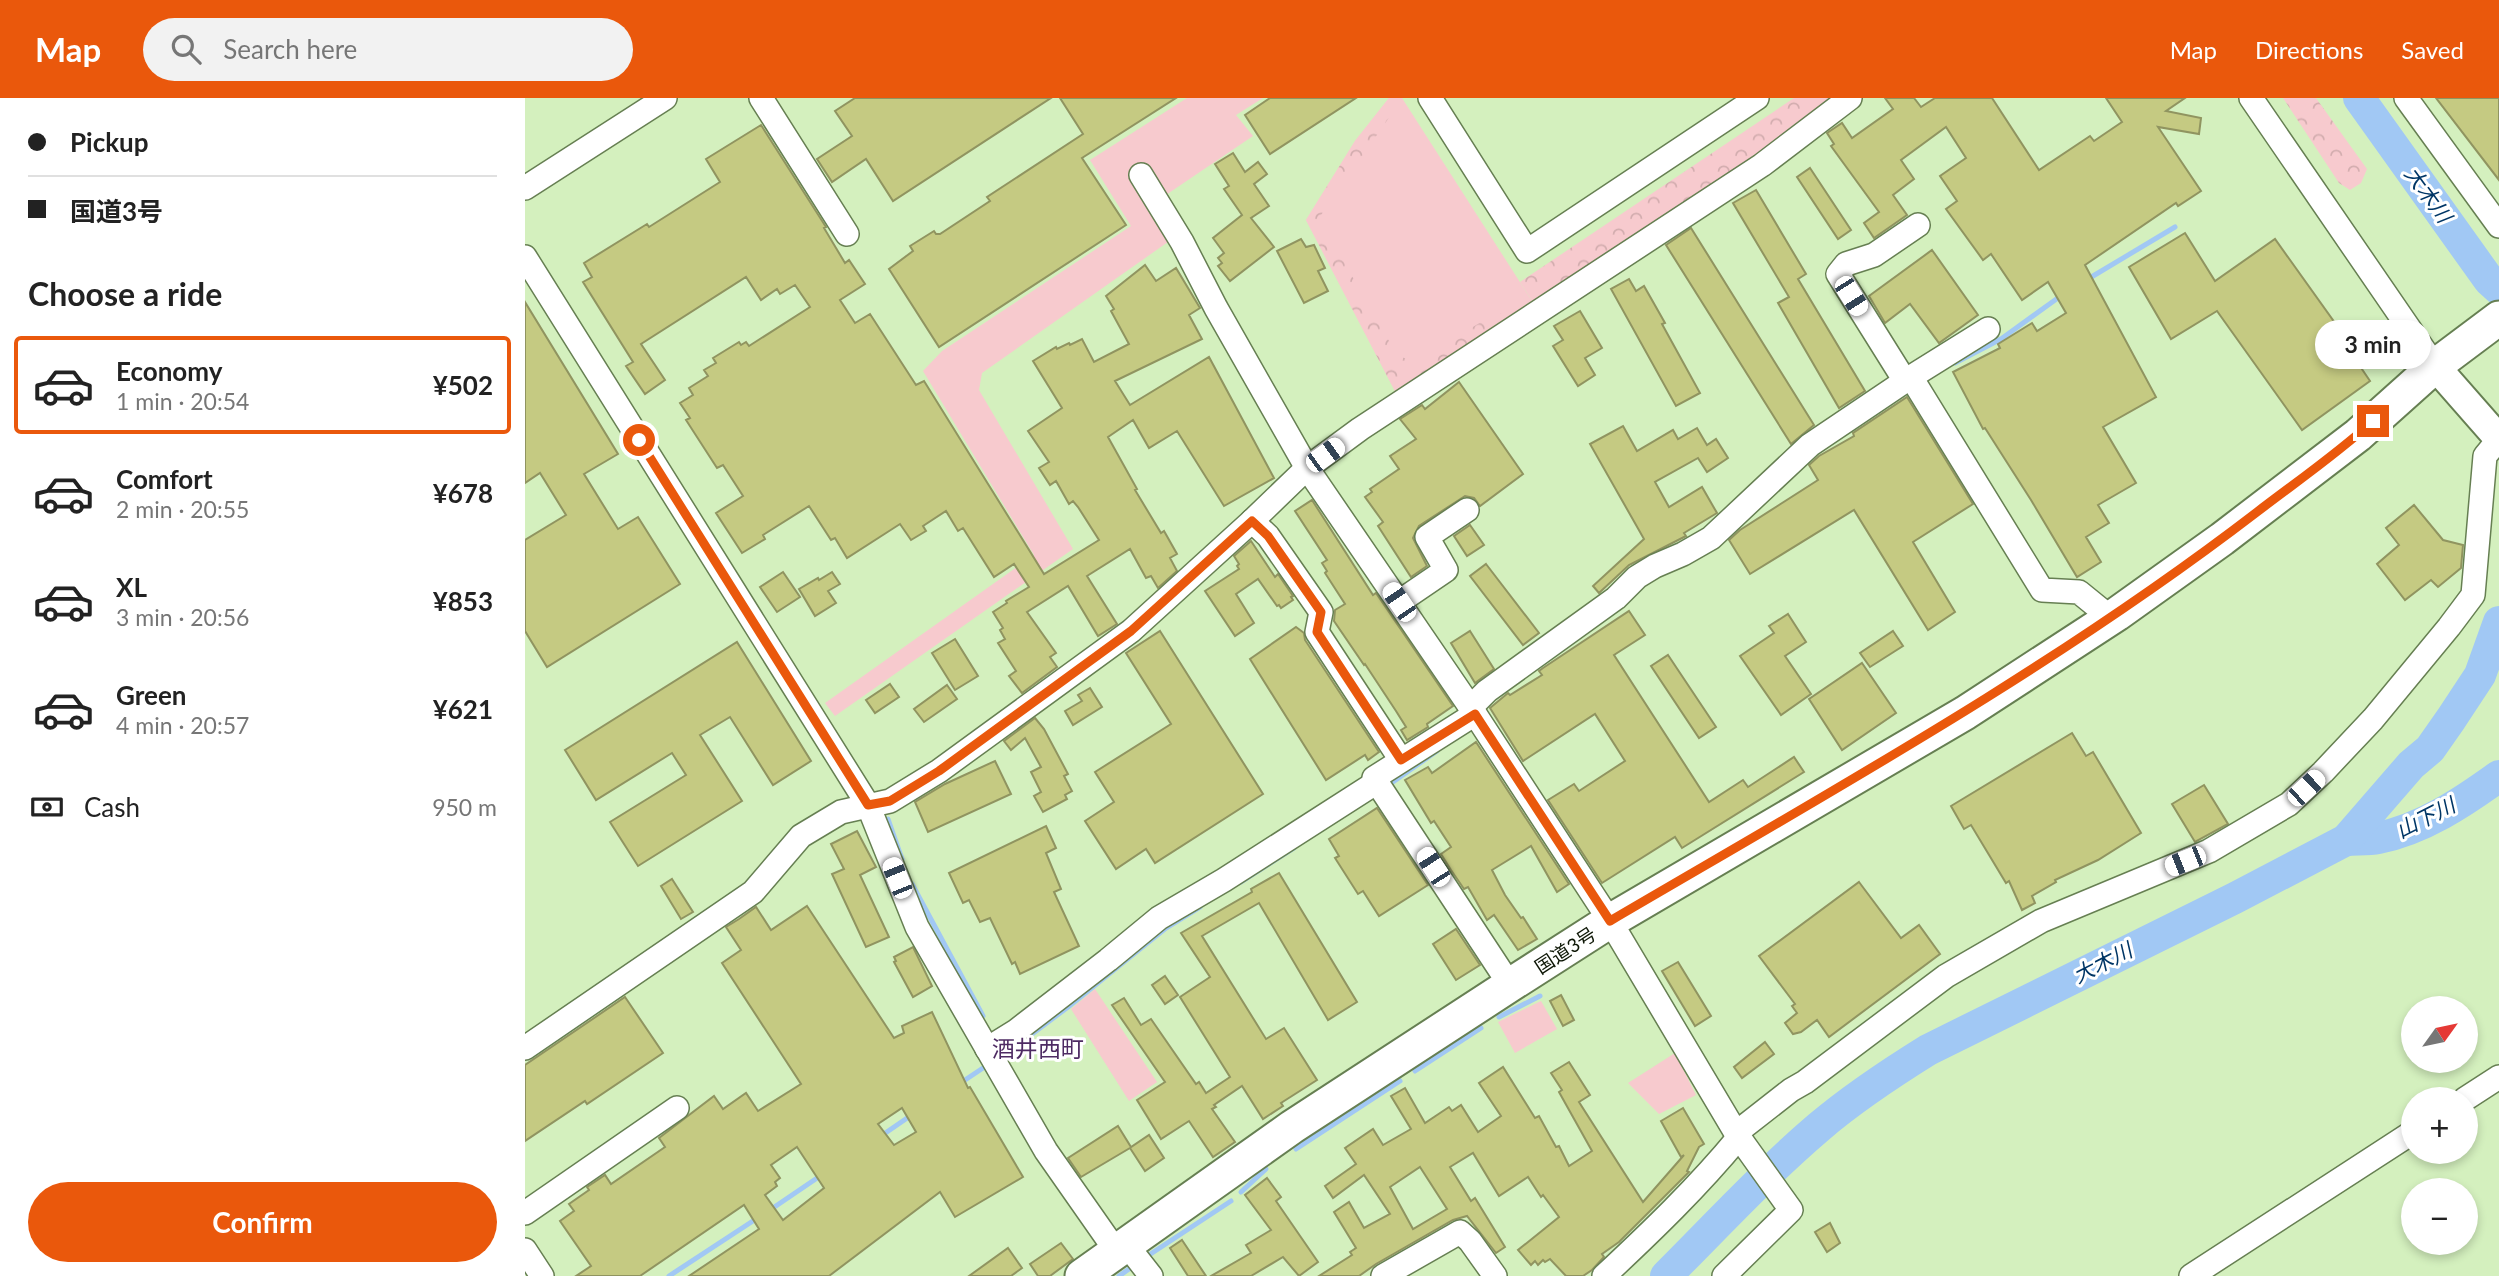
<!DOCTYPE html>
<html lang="en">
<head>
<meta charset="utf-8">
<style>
  body { margin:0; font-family:Lato,"Noto Sans JP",sans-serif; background:#f2f2f2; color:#222; height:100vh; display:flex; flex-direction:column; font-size:26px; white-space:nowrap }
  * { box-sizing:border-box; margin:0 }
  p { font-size:23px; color:#767676 }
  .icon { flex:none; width:38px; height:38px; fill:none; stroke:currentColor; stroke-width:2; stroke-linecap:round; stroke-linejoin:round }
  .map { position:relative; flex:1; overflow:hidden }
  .side { display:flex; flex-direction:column; background:#fff; width:525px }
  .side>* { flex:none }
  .hud { display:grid; align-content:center; height:154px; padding:0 28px; background:#fff }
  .needle { width:46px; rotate:57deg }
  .buttons { position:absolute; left:1876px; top:898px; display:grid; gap:14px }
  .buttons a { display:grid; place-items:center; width:77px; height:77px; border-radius:50%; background:#fff; box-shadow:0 4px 10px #0003; font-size:35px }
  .end { position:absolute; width:32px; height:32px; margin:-16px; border:9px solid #ea580c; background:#fff; box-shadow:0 0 0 4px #fff }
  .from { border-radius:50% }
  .bubble { position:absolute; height:49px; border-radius:24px; background:#fff; box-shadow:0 4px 10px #0003; font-size:23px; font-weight:700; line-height:49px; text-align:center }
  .car { position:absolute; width:21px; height:42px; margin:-21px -10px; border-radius:9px; box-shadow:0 0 5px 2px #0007; background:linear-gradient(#fff 24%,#345 0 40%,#fff 0 76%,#345 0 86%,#fff 0) }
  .hud b { display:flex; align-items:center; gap:24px; height:66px; font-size:26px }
  .hud b+b { border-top:2px solid #e0e0e0 }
  .hud i { width:18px; height:18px; background:#222 }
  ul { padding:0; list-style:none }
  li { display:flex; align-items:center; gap:21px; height:98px; margin:0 14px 10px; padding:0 14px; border:4px solid transparent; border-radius:7px }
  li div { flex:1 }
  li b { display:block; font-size:26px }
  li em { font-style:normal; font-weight:700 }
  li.active { border-color:#ea580c }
  li>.icon { width:63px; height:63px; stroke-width:1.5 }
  h2 { padding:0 28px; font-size:32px; line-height:84px }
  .pay { display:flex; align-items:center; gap:18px; height:77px; padding:0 28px; font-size:26px }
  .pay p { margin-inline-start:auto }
  .primary-button { display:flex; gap:14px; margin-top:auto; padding:14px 28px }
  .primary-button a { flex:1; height:80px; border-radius:42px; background:#ea580c; color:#fff; font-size:28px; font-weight:700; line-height:80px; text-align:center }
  header { display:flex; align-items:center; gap:42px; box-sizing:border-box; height:98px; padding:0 35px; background:#ea580c; color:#fff }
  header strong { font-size:33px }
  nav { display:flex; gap:38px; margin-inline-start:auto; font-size:24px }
  .search { width:490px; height:63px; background:#f2f2f2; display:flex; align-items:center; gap:18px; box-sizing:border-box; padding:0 24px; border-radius:38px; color:#767676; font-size:26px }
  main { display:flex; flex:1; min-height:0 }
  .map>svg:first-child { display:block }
  .green { fill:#f7cace }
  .forest { fill:url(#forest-crowns) }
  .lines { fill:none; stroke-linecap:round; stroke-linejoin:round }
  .stream { stroke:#a1c8f4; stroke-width:5 }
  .river { stroke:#a1c8f4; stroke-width:32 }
  .building { fill:#c5ca82; stroke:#909460; stroke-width:2; fill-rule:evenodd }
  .minor-casing { stroke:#667f52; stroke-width:26 }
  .major-casing { stroke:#667f52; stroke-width:32 }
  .highway-casing { stroke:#667f52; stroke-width:37 }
  .minor { stroke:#fff; stroke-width:23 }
  .major { stroke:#fff; stroke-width:28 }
  .highway { stroke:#fff; stroke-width:33 }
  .route { stroke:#ea580c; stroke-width:9 }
  .labels { text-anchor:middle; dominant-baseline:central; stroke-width:6; stroke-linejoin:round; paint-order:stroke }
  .street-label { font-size:19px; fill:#0d1605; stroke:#fff }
  .water-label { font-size:21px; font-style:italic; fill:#003666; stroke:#fff }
  .quarter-label { font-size:23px; fill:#4e2b63; stroke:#fff }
</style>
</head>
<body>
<header>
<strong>Map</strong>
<div class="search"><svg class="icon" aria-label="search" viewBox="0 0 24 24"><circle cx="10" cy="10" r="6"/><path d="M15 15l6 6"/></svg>Search here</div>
<nav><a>Map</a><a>Directions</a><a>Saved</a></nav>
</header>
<main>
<section class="side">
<div class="hud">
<b><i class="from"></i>Pickup</b>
<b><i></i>国道3号</b>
</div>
<h2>Choose a ride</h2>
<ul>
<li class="active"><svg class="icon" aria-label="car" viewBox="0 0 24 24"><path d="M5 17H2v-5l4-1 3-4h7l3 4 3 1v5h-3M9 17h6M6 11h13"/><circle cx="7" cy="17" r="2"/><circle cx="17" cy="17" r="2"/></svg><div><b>Economy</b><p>1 min · 20:54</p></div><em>¥502</em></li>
<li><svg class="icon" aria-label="car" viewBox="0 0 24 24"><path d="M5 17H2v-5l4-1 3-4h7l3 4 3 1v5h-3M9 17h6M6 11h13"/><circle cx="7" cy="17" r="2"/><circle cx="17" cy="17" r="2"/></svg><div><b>Comfort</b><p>2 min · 20:55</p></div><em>¥678</em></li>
<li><svg class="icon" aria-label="car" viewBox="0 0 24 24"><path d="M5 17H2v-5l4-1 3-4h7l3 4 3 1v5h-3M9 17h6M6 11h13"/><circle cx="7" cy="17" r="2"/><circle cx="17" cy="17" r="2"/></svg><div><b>XL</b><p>3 min · 20:56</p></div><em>¥853</em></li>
<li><svg class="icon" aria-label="car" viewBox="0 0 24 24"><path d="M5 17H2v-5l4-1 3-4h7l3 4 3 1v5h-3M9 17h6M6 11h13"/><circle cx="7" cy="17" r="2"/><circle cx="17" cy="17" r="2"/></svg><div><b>Green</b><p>4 min · 20:57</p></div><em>¥621</em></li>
</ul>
<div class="pay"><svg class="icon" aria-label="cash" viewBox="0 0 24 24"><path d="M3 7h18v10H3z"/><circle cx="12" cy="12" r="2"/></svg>Cash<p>950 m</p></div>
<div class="primary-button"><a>Confirm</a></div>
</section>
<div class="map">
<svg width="1974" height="1178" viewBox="0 0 1974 1178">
  <defs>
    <pattern id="forest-crowns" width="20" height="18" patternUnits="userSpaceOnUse" patternTransform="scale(1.75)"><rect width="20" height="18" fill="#f7cace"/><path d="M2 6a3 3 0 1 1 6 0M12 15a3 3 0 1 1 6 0" fill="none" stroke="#d3adaf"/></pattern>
  </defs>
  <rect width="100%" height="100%" fill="#d4f0be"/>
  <g class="green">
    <polygon points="662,0 738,0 711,17 728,38 635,101 650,139 457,275 454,292 548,451 310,618 300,605 509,457 398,273 417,253 606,128 565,62"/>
    <polygon points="864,0 877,0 1009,206 872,297 781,122 830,43"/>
    <polygon points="570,891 632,984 604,1003 546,911"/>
    <polygon points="1016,903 1032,931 990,955 973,924"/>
    <polygon points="1150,955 1171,997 1134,1016 1103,985"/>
  </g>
  <g class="forest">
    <polygon points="864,0 877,1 794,120 872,257 889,264 973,214 985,221 872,297 781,122 830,43"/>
    <polygon points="1269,0 1306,0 1246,47 1009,206 995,184"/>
    <polygon points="1758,0 1791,0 1842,71 1836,85 1825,92 1814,85"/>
  </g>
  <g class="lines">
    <g class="stream">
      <polyline points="1563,181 1650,129"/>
      <polyline points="1430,265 1476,241 1537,197"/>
      <polyline points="865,686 912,653"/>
      <polyline points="363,721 377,761"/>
      <polyline points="716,784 769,750"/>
      <polyline points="387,786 458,918"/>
      <polyline points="974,919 1015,898"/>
      <polyline points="479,957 543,909 641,830 675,809"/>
      <polyline points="890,973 956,930"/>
      <polyline points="434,986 458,970"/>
      <polyline points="356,1038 388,1016"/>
      <polyline points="771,1051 875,983"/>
      <polyline points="716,1094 741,1071"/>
      <polyline points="245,1112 298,1076"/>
      <polyline points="624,1157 706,1103"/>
      <polyline points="144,1178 234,1119"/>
      <polyline points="594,1178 604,1171"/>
    </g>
    <g class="river">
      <polyline points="1834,0 1964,182 1974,191"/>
      <path d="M 1821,742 C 1831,741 1843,742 1853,740 C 1898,731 1938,704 1974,678"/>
      <path d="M 1141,1178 C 1191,1128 1240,1075 1294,1029 C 1328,1000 1366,975 1403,952 L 1710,800 L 1821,742 L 1886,667 L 1905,651 L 1926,621 L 1955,577 L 1974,524"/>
    </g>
  </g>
  <g class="building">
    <polygon points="330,0 526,0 368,103 341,61 307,84 292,61 327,38 310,13"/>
    <polygon points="535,0 651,0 557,60 601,127 414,249 364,171 388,153 385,148 409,133 411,136 415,136 465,103 462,99 558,36"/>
    <polygon points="745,0 831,0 745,56 720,17"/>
    <polygon points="1360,0 1389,0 1396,9 1410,0 1467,0 1514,72 1565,38 1569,43 1597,24 1581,0 1660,0 1641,13 1676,20 1674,36 1633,29 1676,93 1653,108 1651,105 1560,167 1631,299 1578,329 1611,385 1573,407 1584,425 1561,439 1576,464 1552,479 1506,402 1460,330 1458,331 1428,274 1475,250 1473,246 1507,225 1512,233 1541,215 1523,184 1497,202 1466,156 1458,162 1421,111 1432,103 1415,78 1441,60 1421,29 1376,62 1389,81 1368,97 1382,117 1349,140 1339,125 1354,114 1306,48 1309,46 1302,35 1317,25 1327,40 1368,11"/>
    <polygon points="1911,0 1974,0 1974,82"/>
    <polygon points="236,27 301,129 299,130 320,165 324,162 340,186 315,202 330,225 345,216 391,287 399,283 519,476 574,442 553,409 548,403 544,406 531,383 525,387 514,370 524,364 503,333 537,310 508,263 531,249 532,251 544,245 545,247 557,241 569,264 604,246 586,213 589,211 581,198 620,167 631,183 651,170 675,210 664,217 677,241 590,283 605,307 684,259 749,380 699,408 652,333 624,350 608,322 583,339 612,391 610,392 636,435 639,433 652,456 645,460 652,473 633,490 626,478 621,480 605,451 562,478 592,526 573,538 543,488 502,514 531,555 525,559 532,569 497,595 484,578 491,573 473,545 480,541 475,532 478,530 468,514 482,505 481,503 504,489 489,466 469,479 438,430 433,433 421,413 398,428 401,433 386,442 375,426 322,460 310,440 306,442 284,408 238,437 240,441 217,455 191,415 218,398 198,367 192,370 161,322 165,320 155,305 168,297 164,290 183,278 179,272 191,265 188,260 214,244 216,247 221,244 224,248 285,209 270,187 255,196 252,191 236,202 221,179 116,246 140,282 120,296 101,268 108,264 58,184 67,179 59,165 122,126 124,129 195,84 181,61"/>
    <polygon points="708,55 720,74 733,64 742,76 729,86 744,108 726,120 749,149 705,183 693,168 697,165 693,160 699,155 688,140 717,117 699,91 704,88 690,66"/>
    <polygon points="1285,70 1326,132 1313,141 1272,79"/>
    <polygon points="1231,92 1281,176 1273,181 1340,293 1314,310 1253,205 1264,199 1208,105"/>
    <polygon points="1166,130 1289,327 1266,346 1141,147"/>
    <polygon points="1660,135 1690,183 1750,141 1825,246 1822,249 1845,283 1777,332 1692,213 1646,241 1604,169"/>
    <polygon points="776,141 781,149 789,147 800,170 793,173 803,193 779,205 752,153"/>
    <polygon points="1407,152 1453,217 1414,245 1385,206 1360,225 1344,198"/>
    <polygon points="1104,181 1111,193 1119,188 1140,225 1137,226 1175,295 1151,308 1086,191"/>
    <polygon points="0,204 93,356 59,376 93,431 113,419 155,486 22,569 0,533 0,442 41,417 15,375 0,385"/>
    <polygon points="1055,213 1077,250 1060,260 1070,277 1053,288 1028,248 1038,242 1029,228"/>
    <polygon points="934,284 998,376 955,408 949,400 940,398 894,428 888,440 902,468 886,479 853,428 858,424 840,399 847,394 845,391 874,371 865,358 891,341 875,321 897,307 900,311"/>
    <polygon points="1382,299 1448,406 1388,444 1430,514 1403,532 1329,412 1225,476 1204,442 1215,432 1293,382 1284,367 1294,358 1329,338 1328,335"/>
    <polygon points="1098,328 1112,353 1148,332 1153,341 1172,330 1182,347 1191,341 1203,360 1182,374 1173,360 1130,384 1144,409 1177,389 1192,415 1159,435 1161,438 1104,467 1074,495 1068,488 1119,441 1065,346"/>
    <polygon points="787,402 848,497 851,495 928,608 902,626 903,629 882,642 876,632 881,629 871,613 840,566 839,567 809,523 810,512 820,506 800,475 802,473 797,465 802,462 770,413"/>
    <polygon points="1889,407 1918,442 1938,447 1936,470 1913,489 1906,482 1880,502 1852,466 1874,447 1861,430"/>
    <polygon points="945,427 959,447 942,458 929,438"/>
    <polygon points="726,443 750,479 753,476 768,498 766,499 768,502 756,510 754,507 752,508 733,481 711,496 729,525 710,538 680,493 714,471 712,468 714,466 709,458"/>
    <polygon points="961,466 1014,535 998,547 945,478"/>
    <polygon points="258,474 275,499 252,514 235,489"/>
    <polygon points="307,474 315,486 303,493 311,505 290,518 274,491 293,480 294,482"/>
    <polygon points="1104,513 1120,537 1089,557 1184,704 1218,682 1223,689 1269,659 1279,674 1157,750 1150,739 1077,785 1023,702 1049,686 1054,693 1100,663 1070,616 998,663 965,610 983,595 985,597 1017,577 1014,573 1018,570"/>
    <polygon points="1263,516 1281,544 1260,558 1286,596 1256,617 1215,558 1249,535 1244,528"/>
    <polygon points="771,529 779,535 780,542 854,654 843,662 840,657 801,682 725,561"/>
    <polygon points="635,533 738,696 630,765 621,751 591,771 560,723 589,704 570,674 646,626 601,555"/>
    <polygon points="945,533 969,571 950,585 926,545"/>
    <polygon points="1368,533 1378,548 1345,569 1335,555"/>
    <polygon points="430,541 453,578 430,592 407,555"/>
    <polygon points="212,544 286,663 248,687 205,619 175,637 217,703 113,768 85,724 161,677 147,655 71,702 40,652"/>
    <polygon points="1143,557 1191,629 1174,640 1126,568"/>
    <polygon points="1337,565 1371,615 1317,652 1284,601"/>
    <polygon points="365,586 374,599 350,615 341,602"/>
    <polygon points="422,587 432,601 399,624 389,611"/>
    <polygon points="565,590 577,609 548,627 540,613 557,603 553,597"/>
    <polygon points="510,620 519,631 543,676 539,678 547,693 540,697 542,701 518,714 509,698 516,694 506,674 516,669 500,640 486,652 479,643"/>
    <polygon points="1547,635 1561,658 1568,654 1616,735 1573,762 1530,782 1531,784 1507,798 1510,805 1497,812 1484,783 1481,785 1446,727 1439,731 1426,708"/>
    <polygon points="951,644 1044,786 1032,794 1006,748 967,772 980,797 996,820 998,819 1012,841 993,852 969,817 962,822 943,789 939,791 926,772 916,756 926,749 909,723 906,725 880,682 903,669 907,675"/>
    <polygon points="470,663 486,696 403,734 390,704 420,686"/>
    <polygon points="1679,687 1703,726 1670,744 1647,706"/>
    <polygon points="852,710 903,787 854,818 838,793 833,796 810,760 814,758 804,741"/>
    <polygon points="521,728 531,750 521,755 536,791 529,794 554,848 495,876 490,864 487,866 465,820 455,824 444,802 438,805 424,775"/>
    <polygon points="332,733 351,769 335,777 364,839 341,849 307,776 319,771 306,746"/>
    <polygon points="754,775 832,904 803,922 734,805 677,838 741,941 759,930 792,982 756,1005 758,1008 738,1021 717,988 689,1007 691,1009 687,1011 710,1044 688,1059 664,1023 636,1041 612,1002 640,984 587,907 599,900 616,927 626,921 671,986 674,984 681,995 705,979 655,899 685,879 656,835 727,794 726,791"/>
    <polygon points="147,781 168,814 156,821 136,788"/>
    <polygon points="1334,784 1376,840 1394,827 1415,856 1304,939 1292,922 1276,934 1268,936 1260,925 1272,915 1267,908 1270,906 1234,858"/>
    <path d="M 282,808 L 369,940 L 379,935 L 377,928 L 407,914 L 443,990 L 445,989 L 498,1079 L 430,1119 L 415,1094 L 304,1178 L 164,1178 L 234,1131 L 219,1107 L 115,1178 L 51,1178 L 66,1168 L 35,1123 L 49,1113 L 44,1106 L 64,1092 L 62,1089 L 80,1077 L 86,1086 L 140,1049 L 134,1040 L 189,998 L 198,1011 L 221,995 L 233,1013 L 276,986 L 197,865 L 216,852 L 201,829 L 214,821 L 231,809 L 246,832 ZM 377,1010 L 391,1034 L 369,1047 L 353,1026 ZM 272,1049 L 299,1090 L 258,1122 L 240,1097 L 252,1088 L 250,1084 L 255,1080 L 246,1067 Z"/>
    <polygon points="931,831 955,867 931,882 908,846"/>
    <polygon points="388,849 407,888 388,899 369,864 371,863 369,859"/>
    <polygon points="1153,864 1186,918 1170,928 1137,873"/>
    <polygon points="640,878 653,897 640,906 627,887"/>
    <polygon points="1036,897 1049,922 1038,928 1025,903"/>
    <polygon points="100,899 138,955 62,1006 60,1003 0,1043 0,967"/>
    <polygon points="1240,944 1249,956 1217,980 1209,969"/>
    <path d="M 1044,964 L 1065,997 L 1054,1004 L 1118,1104 L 1159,1057 L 1156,1059 L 1136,1023 L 1158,1010 L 1179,1046 L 1174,1049 L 1162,1073 L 1164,1074 L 1094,1144 L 1077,1156 L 1079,1159 L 1067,1172 L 1058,1178 L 1041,1178 L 1025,1161 L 1020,1164 L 1018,1162 L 1013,1167 L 1010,1163 L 1006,1167 L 993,1152 L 1034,1119 L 1018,1097 L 1016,1099 L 1003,1079 L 974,1098 L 948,1055 L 925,1069 L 946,1103 L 950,1100 L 980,1149 L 971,1155 L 942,1118 L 928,1122 L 851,1166 L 834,1178 L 794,1178 L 827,1157 L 825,1154 L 831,1150 L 809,1114 L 824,1104 L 839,1130 L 865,1116 L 839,1077 L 808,1100 L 800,1088 L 831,1066 L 820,1050 L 848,1031 L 858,1047 L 886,1031 L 866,998 L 880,990 L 900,1025 L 924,1009 L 927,1013 L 936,1007 L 953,1034 L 976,1018 L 954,985 L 978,969 L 1010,1020 L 1014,1018 L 1031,1049 L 1034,1048 L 1044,1068 L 1067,1053 L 1034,994 L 1037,992 L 1026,975 ZM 895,1069 L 922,1111 L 888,1131 L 865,1089 Z"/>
    <polygon points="593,1028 606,1049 624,1037 639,1060 620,1073 605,1050 556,1079 543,1060"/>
    <polygon points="742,1080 756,1099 751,1103 793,1164 774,1178 758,1159 726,1178 686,1178 726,1155 721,1147 746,1132 720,1097"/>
    <polygon points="1305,1125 1315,1145 1302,1154 1290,1134"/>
    <polygon points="657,1142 681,1178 663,1178 645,1150"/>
    <polygon points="536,1145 548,1161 525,1178 513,1178 505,1166"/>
    <polygon points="483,1150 497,1170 486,1178 444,1178"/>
  </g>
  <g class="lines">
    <defs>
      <g id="minor">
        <polyline points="236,0 322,136"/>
        <polyline points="905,0 1002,153 1232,0"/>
        <polyline points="1726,0 1910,268"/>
        <polyline points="1881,0 1974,128"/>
        <polyline points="616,77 657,144 691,210 782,370 950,616 1085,823 1211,1035 1266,1112 1199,1178"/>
        <polyline points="0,90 140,0"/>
        <polyline points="0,159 343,707 392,829 521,1053 591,1153"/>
        <polyline points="1463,231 1386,279 1517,492 1554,494 1586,520"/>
        <polyline points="1380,283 1313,176 1321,166 1349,157 1393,127"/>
        <polyline points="727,423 743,438 796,514 792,534 876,662"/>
        <polyline points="874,504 921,472 902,439 942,412"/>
        <polyline points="945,610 962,593 1091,500 1112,479 1130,468 1158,456 1186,440 1285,347 1386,279"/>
        <polyline points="950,616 849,680 985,887"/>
        <polyline points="0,950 228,794 276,738 316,714 365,703 414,673 606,533 727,423 782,370 835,331 1237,67 1325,0"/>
        <polyline points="462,951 491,933 583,862 634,820 699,782 852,684"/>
        <polyline points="1940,1001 1974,979"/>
        <polyline points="1211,1035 1266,992 1280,984 1421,878 1516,823 1684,753 1764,706 1798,674 1848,621 1924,529 1948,497 1960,358 1974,341"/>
        <polyline points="0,1115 152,1010"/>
        <polyline points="601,1146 626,1178"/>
        <polyline points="0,1152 17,1178"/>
        <polyline points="858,1178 935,1134 945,1143 970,1178"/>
        <path d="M 1079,1178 C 1126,1134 1173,1089 1214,1039"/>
        <polyline points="1666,1178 1888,1034"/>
      </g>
      <polyline id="major" points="1910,268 1974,341"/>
      <polyline id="highway" points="557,1178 767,1029 985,887 1085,823 1440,615 1592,516 1697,441 1833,337 1910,268 1974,220"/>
    </defs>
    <use href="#minor" class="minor-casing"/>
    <use href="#major" class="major-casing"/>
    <use href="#highway" class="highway-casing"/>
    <use href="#minor" class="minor"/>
    <use href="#major" class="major"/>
    <use href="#highway" class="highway"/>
  </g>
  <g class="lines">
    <path class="route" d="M 114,342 L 343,707 L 365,703 L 414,673 L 606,533 L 727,423 L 743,438 L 796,514 L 792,534 L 876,662 L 950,616 L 1085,823 C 1305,694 1529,570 1732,414 C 1771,384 1812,356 1848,323"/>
  </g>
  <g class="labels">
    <g class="street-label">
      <text transform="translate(1040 852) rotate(-33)">国道3号</text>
    </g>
    <g class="water-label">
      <text transform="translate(1904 96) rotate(54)">大木川</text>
      <text transform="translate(1900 719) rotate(-27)">山下川</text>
      <text transform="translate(1577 864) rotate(-27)">大木川</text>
    </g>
    <g class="quarter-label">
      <text x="513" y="950">酒井西町</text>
    </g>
  </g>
</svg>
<div class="buttons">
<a><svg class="needle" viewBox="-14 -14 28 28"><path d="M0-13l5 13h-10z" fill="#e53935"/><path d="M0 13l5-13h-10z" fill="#767676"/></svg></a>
<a>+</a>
<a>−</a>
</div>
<i class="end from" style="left:114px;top:342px"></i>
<i class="end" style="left:1848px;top:323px"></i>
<div class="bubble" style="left:1790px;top:222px;width:116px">3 min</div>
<i class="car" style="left:1326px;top:198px;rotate:148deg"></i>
<i class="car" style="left:800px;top:357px;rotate:54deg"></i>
<i class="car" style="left:874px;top:504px;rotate:326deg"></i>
<i class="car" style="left:1781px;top:690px;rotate:47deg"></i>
<i class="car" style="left:1660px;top:763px;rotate:248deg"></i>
<i class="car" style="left:908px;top:769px;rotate:327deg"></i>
<i class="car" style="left:372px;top:780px;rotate:338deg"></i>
</div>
</main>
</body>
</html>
